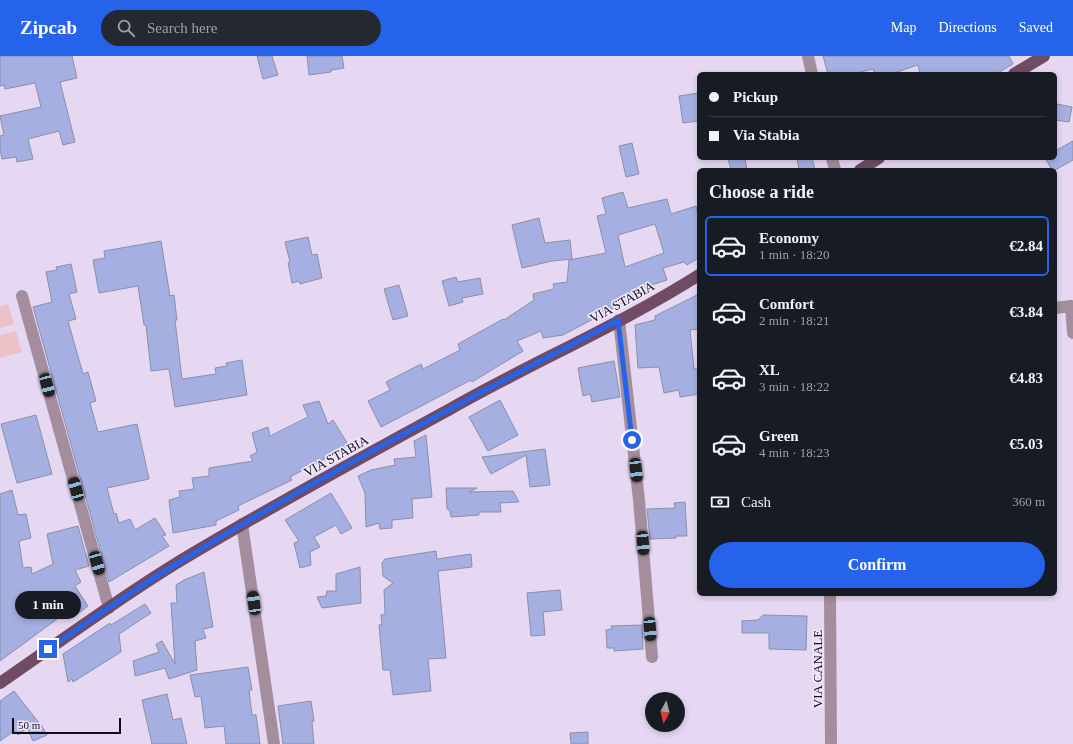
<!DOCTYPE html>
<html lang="en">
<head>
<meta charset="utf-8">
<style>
  body { margin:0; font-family:"Times New Roman",serif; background:#242831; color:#f1f3f6; height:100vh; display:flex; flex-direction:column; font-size:15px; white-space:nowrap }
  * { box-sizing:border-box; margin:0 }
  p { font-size:13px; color:#9ea1a6 }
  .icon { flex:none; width:22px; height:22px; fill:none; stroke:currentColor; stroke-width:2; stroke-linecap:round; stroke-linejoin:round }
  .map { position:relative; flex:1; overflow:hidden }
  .details { position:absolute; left:697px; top:112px; width:360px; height:428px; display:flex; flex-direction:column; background:#171b24; border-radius:6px; box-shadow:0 2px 6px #0003 }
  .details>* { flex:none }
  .banner { position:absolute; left:697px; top:16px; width:360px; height:88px; border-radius:6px; box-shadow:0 2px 6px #0003; display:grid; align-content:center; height:88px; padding:0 12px; background:#171b24 }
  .needle { width:26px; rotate:187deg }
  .buttons { position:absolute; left:645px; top:636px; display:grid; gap:8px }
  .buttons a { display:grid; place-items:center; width:40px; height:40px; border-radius:50%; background:#171b24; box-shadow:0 2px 6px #0003; font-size:20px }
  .scale { position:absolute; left:12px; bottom:10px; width:109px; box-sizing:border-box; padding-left:4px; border:2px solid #0f0b14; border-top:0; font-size:11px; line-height:14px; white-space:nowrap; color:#0f0b14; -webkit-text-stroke:3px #f1e7fd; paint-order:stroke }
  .end { position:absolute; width:18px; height:18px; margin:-9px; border:5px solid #2563eb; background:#fff; box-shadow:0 0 0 2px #fff }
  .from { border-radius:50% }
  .bubble { position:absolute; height:28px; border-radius:14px; background:#171b24; box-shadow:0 2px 6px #0003; font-size:13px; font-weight:800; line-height:28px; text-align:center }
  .car { position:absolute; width:12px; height:24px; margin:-12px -6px; border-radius:5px; box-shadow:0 0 3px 1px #0007; background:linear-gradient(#222 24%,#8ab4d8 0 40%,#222 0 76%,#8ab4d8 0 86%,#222 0) }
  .banner b { display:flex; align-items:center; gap:14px; height:38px; font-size:15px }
  .banner b+b { border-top:1px solid #363941 }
  .banner i { width:10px; height:10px; background:#f1f3f6 }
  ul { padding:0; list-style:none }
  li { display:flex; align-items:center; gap:12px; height:60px; margin:0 8px 6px; padding:0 4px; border:2px solid transparent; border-radius:6px }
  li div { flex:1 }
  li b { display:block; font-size:15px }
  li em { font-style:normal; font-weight:800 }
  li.selected { border-color:#2563eb }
  li>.icon { width:36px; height:36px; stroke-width:1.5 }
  h2 { padding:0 12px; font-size:18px; line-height:48px }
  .pay { display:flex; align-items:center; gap:10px; height:44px; padding:0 12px; font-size:15px }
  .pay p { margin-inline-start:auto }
  .action { display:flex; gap:8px; margin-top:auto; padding:8px 12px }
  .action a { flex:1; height:46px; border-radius:24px; background:#2563eb; color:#fff; font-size:16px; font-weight:800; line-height:46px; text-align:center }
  header { display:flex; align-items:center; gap:24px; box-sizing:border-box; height:56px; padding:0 20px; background:#2563eb; color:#fff }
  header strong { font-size:19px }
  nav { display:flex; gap:22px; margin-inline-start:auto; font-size:14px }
  .search { width:280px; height:36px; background:#242831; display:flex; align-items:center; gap:10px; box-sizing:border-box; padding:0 14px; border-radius:22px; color:#9ea1a6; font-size:15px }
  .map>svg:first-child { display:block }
  .green { fill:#eec0c7 }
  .building { fill:#a6afe2; stroke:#8a8fa9; fill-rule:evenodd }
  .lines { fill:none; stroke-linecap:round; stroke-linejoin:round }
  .minor { stroke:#a48e9d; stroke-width:12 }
  .major { stroke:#704b66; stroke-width:12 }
  .route { stroke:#2563eb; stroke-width:5 }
  .labels { text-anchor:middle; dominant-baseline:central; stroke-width:3.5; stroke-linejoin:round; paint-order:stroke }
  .street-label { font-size:13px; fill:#0f0b14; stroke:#f1e7fd }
</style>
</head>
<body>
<header>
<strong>Zipcab</strong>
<div class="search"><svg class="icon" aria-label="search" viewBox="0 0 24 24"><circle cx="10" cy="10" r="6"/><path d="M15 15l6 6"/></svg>Search here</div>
<nav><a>Map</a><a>Directions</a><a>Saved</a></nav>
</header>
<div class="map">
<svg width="1073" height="688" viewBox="0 0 1073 688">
  <rect width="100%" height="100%" fill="#e6d8f3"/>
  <g class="green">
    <polygon points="8,248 14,268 0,272 0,251"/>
    <polygon points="16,275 22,296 0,302 0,279"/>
  </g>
  <g class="building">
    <polygon points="0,0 72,0 77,22 60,26 75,86 63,89 59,75 28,83 33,103 17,106 16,101 2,103 0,93 0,80 4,79 0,60 41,51 35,27 5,33 4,29 0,30"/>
    <polygon points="257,0 272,0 278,19 263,23"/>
    <polygon points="307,0 342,0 344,12 331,14 331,16 309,19"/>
    <polygon points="823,0 1009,0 1013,8 996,18 920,18 918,9 891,18 875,18 873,13 853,18 828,18"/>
    <polygon points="699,37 699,65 683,67 679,40"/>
    <polygon points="1057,48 1072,51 1069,66 1055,64"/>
    <polygon points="1073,85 1073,104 1055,114 1052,114 1045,102 1055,102 1055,95"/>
    <polygon points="632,87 639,118 626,121 619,90"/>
    <polygon points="728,102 745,102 747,114 731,114"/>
    <polygon points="797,102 812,102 815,114 799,114"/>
    <path d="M 623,136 L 628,152 L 667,143 L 671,158 L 696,150 L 699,162 L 699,202 L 687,209 L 684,206 L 663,212 L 667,224 L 642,232 L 644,236 L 563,279 L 543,282 L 541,275 L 517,285 L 523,295 L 472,326 L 471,324 L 381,371 L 368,345 L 390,334 L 386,326 L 421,308 L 423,313 L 460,294 L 458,288 L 503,263 L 504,264 L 534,244 L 533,238 L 554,233 L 553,228 L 567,226 L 569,204 L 606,197 L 597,160 L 606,158 L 602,142 ZM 655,168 L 664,197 L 625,211 L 618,179 Z"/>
    <polygon points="539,162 545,187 570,184 572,203 552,205 522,212 512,169"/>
    <polygon points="308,181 312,199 317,198 322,222 300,228 299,225 292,227 288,207 290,206 285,186"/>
    <polygon points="161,185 170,240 174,239 177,264 175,264 182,323 216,318 215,312 227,310 226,307 242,304 247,339 175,351 169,313 151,315 146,269 144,269 138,230 99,237 93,204 105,202 104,195"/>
    <polygon points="71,208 77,236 69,238 76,263 68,265 83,318 88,316 96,345 90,347 98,376 137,368 149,423 107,432 114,458 116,457 119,467 130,463 135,474 155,462 166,479 162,480 169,490 109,526 33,251 52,246 46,216 57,214 56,211"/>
    <polygon points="456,221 458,226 480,222 483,238 462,242 463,246 449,250 442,225"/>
    <polygon points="399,229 408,260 393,264 384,233"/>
    <polygon points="699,238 699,273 690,274 694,313 699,312 699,338 680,341 679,334 664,337 659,311 638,312 635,269 655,264 655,260"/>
    <polygon points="614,305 620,341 592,346 590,338 583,340 578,312"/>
    <polygon points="500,344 518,379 488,395 469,361"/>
    <polygon points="319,345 328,368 333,364 349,390 290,421 292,424 238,450 239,454 216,465 216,469 173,477 169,444 180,441 179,435 194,433 192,422 209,420 209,412 253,405 250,400 257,396 252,377 268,371 270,380 308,361 303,349"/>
    <polygon points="36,359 52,418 17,427 1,368"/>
    <polygon points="426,379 432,441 412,443 413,462 392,464 392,472 380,473 379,467 366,471 365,437 358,420 371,414 395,409 394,403 416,401 414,385"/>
    <polygon points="545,393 550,429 530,431 526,399 491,418 482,401"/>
    <polygon points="446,432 477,432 469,436 513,435 519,446 500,447 501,456 479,456 479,459 451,461 450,455 447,453"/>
    <polygon points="12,434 18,459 26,458 31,482 19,485 23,512 31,511 32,518 53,508 47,478 78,470 89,510 75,514 81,526 75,530 88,550 76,559 72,552 0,605 0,438"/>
    <polygon points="331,437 352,472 341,478 336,469 314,481 320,491 310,496 311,509 300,512 294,487 299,485 285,464"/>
    <polygon points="685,446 687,480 676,480 676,482 650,483 647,453 675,452 674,447"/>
    <polygon points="436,495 437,503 471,498 472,511 438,515 446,602 428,603 431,635 393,639 390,614 383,614 379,569 382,569 381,559 385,558 384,534 393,527 383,520 382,507 385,503"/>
    <polygon points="360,511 361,547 322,552 317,541 326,540 327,535 336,535 336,518"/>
    <polygon points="204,516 213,571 203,573 206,582 195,585 197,614 169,623 165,612 135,620 133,605 159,596 156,588 162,585 175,608 171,547 177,547 176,529 184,524"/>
    <polygon points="560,534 562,554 543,556 545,579 531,580 527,537"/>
    <polygon points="145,548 151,557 119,578 121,596 73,626 72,623 68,626 63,598 110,567 111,569"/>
    <polygon points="763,559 807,560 806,594 769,593 769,577 742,577 742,565 758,564"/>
    <polygon points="642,569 643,593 614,595 614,592 607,592 606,574 612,573 611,570"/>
    <polygon points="248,611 252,634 249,634 252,659 256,659 260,688 226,688 224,670 205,672 201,640 195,641 190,619"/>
    <polygon points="14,635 43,672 47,679 33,685 27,672 18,679 14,675 0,685 0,645"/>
    <polygon points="167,638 173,664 181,662 187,688 152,688 142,644"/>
    <polygon points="311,645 314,665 312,666 314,688 283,688 278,650"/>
    <polygon points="588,676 588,688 571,688 570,677"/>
  </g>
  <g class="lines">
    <g class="minor">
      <polyline points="808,0 812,18"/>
      <polyline points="832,102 835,114"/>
      <polyline points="22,240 109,552"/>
      <polyline points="1055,252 1071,250 1073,277"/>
      <polyline points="619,264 639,444 652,601"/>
      <polyline points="242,468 274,688"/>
      <polyline points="830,538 831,688"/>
    </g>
    <g class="major">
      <polyline points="1014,18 1044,0"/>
      <polyline points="860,114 879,102"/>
      <path d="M 0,627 C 58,587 115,545 175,508 C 266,453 359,403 452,352 C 533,306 620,269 699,219"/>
    </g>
  </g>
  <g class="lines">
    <path class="route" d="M 48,593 C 90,565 132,535 175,509 C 319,420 469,343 618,264 L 632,384"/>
  </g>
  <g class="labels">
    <g class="street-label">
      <text transform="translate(622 246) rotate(-29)">VIA STABIA</text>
      <text transform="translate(336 400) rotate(-29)">VIA STABIA</text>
      <text transform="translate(817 613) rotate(-90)">VIA CANALE</text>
    </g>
  </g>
</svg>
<div class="buttons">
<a><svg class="needle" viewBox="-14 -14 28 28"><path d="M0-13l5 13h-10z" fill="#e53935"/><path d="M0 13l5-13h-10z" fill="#9ea1a6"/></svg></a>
</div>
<div class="scale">50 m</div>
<i class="end from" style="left:632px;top:384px"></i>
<i class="end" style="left:48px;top:593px"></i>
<div class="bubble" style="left:15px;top:535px;width:66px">1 min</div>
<i class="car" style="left:47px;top:329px;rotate:165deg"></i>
<i class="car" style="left:636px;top:414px;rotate:173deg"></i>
<i class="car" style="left:76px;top:433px;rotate:344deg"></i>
<i class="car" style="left:643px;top:487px;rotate:176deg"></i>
<i class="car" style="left:97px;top:507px;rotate:164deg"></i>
<i class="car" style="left:254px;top:547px;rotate:352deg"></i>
<i class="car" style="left:650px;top:573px;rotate:175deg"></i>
<div class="banner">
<b><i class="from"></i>Pickup</b>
<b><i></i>Via Stabia</b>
</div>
<section class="details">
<h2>Choose a ride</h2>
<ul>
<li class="selected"><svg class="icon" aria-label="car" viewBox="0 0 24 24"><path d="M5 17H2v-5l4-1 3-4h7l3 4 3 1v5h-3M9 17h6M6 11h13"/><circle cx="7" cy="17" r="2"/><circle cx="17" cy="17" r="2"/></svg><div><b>Economy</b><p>1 min · 18:20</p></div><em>€2.84</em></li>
<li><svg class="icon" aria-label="car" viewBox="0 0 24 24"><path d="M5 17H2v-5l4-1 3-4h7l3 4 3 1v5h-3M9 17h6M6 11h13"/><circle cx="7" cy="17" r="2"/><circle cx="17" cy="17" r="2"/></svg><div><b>Comfort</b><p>2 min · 18:21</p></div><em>€3.84</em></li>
<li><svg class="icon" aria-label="car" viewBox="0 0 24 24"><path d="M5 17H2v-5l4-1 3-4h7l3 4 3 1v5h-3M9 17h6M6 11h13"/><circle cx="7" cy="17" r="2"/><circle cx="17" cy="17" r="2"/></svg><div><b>XL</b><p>3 min · 18:22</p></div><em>€4.83</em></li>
<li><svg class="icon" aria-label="car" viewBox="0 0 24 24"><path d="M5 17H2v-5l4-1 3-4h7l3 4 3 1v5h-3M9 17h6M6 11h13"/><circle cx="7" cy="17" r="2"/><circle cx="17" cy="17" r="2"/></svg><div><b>Green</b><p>4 min · 18:23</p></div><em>€5.03</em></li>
</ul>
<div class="pay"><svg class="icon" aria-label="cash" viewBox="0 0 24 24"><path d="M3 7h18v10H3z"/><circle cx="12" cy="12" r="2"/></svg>Cash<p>360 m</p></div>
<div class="action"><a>Confirm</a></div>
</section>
</div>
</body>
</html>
